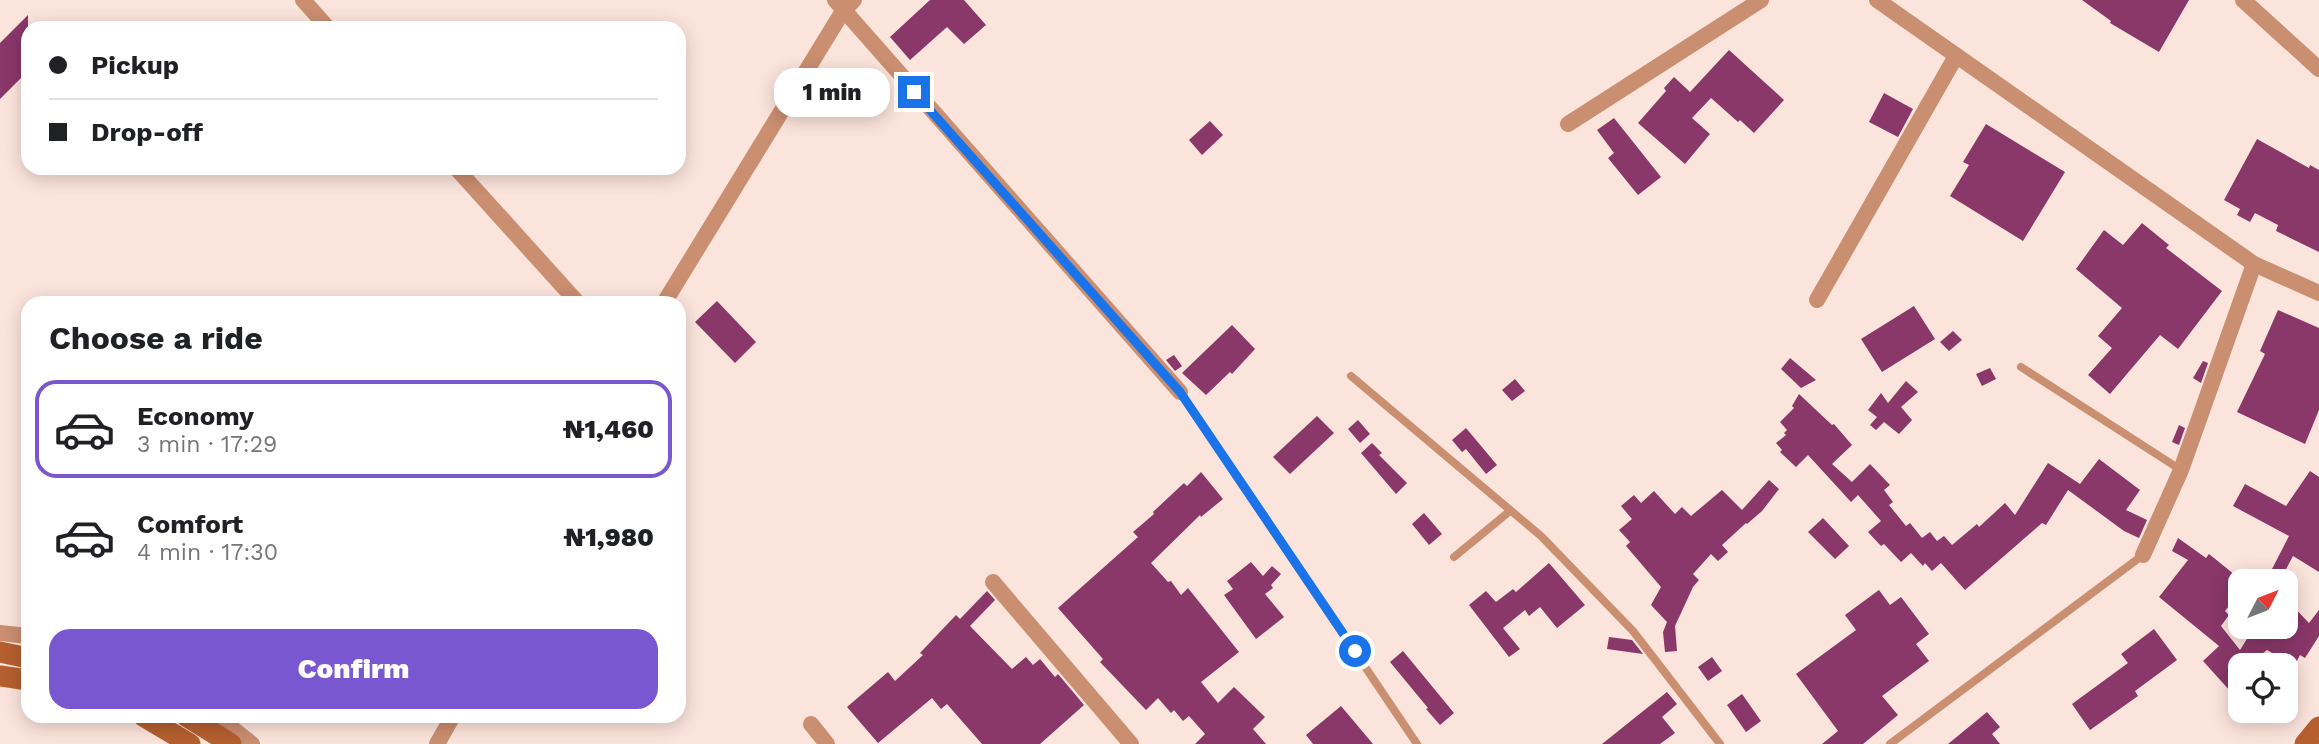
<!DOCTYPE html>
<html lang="en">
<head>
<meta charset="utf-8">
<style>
  body { margin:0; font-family:"Work Sans",sans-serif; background:#f2f2f2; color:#202124; height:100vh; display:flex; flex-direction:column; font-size:26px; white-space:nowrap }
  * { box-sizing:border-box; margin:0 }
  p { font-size:23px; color:#757577 }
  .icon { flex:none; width:38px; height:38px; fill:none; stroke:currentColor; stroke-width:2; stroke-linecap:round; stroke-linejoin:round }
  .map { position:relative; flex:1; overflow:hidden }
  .drawer { position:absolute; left:21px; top:296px; width:665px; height:427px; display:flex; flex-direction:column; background:#fff; border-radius:21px; box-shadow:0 4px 18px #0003 }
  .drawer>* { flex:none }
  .guide { position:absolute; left:21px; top:21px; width:665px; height:154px; border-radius:21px; box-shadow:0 4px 18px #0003; display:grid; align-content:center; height:154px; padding:0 28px; background:#fff }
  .needle { width:46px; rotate:48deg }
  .controls { position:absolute; left:2228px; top:569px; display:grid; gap:14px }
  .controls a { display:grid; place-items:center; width:70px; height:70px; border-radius:14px; background:#fff; box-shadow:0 4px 18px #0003; font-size:35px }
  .end { position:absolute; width:32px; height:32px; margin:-16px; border:9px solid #1a73e8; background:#fff; box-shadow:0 0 0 4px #fff }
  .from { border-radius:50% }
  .bubble { position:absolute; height:49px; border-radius:21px; background:#fff; box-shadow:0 4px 18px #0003; font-size:23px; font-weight:800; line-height:49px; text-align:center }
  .guide b { display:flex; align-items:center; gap:24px; height:66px; font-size:26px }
  .guide b+b { border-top:2px solid #e0e0e0 }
  .guide i { width:18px; height:18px; background:#202124 }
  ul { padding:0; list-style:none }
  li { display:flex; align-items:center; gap:21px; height:98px; margin:0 14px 10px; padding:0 14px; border:4px solid transparent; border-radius:21px }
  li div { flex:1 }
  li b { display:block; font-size:26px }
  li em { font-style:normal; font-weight:800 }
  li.current { border-color:#7857d0 }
  li>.icon { width:63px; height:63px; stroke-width:1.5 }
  h2 { padding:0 28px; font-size:32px; line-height:84px }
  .action { display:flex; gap:14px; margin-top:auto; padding:14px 28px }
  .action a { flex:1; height:80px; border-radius:21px; background:#7857d0; color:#fff; font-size:28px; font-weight:800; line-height:80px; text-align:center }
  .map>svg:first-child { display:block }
  .building { fill:#8a3769 }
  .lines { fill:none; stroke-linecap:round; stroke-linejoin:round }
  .lane { stroke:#ca8e70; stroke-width:8 }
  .street { stroke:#ca8e70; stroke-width:16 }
  .secondary { stroke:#b55f2f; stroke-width:21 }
  .route { stroke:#1a73e8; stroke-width:9 }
</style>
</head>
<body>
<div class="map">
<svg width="2319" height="744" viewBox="0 0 2319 744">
  <rect width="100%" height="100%" fill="#fbe4dc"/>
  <g class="building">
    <polygon points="930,0 964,0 986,25 964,44 947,27 910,60 890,37"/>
    <polygon points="2082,0 2189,0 2159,52 2110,23 2111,21"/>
    <polygon points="28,15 28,71 0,99 0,43"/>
    <polygon points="1729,50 1784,100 1754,133 1740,120 1738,122 1711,98 1692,118 1710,134 1685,164 1638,123 1666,91 1664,88 1674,77 1690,92"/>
    <polygon points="1884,93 1913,109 1898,137 1869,122"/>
    <polygon points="1614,118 1661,177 1638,195 1608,158 1614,153 1597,130"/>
    <polygon points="1210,121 1223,135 1202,155 1189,140"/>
    <polygon points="1986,124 2065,172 2023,241 1950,196 1969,165 1963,162"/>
    <polygon points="2257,139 2309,168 2310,165 2319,170 2319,252 2276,231 2278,225 2255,213 2250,222 2237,215 2240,209 2224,200"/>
    <polygon points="2142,223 2169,245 2166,248 2222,291 2178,349 2160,335 2110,394 2088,375 2112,348 2098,336 2122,308 2076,269 2104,230 2123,245"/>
    <polygon points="717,301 756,342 735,363 695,322"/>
    <polygon points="1914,306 1935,339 1882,372 1861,339"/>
    <polygon points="2278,310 2319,328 2319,410 2305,444 2237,412 2265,354 2260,351"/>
    <polygon points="1232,325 1255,349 1232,374 1230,372 1206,395 1182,373"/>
    <polygon points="1953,331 1962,340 1949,351 1940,342"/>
    <polygon points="1174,355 1182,366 1175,371 1166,360"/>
    <polygon points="1790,358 1816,380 1801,388 1781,369"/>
    <polygon points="2203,361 2208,363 2201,383 2193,378"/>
    <polygon points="1990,368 1996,379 1982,386 1976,374"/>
    <polygon points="1515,379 1525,391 1512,401 1502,390"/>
    <polygon points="1906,381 1918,392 1901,407 1912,420 1899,434 1884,422 1876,430 1870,425 1877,417 1868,410 1881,393 1888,403"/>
    <polygon points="1799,394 1832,425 1834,424 1852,445 1832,464 1852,482 1870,464 1890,485 1884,490 1893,502 1889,505 1906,526 1910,523 1922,538 1930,532 1937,541 1944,536 1952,545 1977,524 1979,527 2005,503 2015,515 2048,463 2080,484 2099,459 2140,490 2126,510 2147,520 2139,538 2124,531 2068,490 2046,525 2042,523 1965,590 1941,563 1932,571 1925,563 1923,566 1911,553 1901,562 1884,544 1881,546 1868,532 1881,521 1858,495 1851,502 1808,455 1796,467 1780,452 1782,450 1776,443 1786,435 1784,433 1787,430 1780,422 1794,408 1792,406"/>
    <polygon points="1317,416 1334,433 1290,474 1273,457"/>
    <polygon points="1358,420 1370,434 1360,443 1348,429"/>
    <polygon points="2179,425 2185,428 2179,445 2172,442"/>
    <polygon points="1466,428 1497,465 1486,474 1466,449 1462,452 1452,440"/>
    <polygon points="1372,443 1382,453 1379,455 1407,483 1396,494 1361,453"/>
    <polygon points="2310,471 2319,477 2319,572 2293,556 2283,575 2272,569 2289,536 2233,506 2245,484 2286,506"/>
    <polygon points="1201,472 1223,499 1201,517 1200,515 1151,563 1168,582 1171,581 1181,595 1188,588 1239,652 1201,682 1218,703 1234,687 1265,717 1253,729 1266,744 1195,744 1205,734 1189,716 1183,721 1174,710 1171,713 1158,698 1146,710 1100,662 1103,659 1058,608 1138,537 1133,532 1154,514 1153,512 1170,496 1184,483 1187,486"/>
    <polygon points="1769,480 1779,489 1762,511 1747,524 1746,523 1722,545 1728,552 1718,561 1711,554 1693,574 1699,580 1693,587 1675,626 1677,651 1665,652 1663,632 1667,622 1651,605 1661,587 1626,546 1630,542 1619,530 1632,519 1621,506 1634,495 1641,503 1654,491 1675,514 1682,507 1691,516 1722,490 1742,510"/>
    <polygon points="1424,513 1442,534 1429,545 1412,524"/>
    <polygon points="1823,518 1849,546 1835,559 1808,532"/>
    <polygon points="2178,538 2206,558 2209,554 2240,579 2240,591 2225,611 2229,615 2221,626 2240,650 2255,626 2286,626 2286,599 2309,623 2319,610 2319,636 2305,658 2300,655 2286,681 2286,661 2267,650 2251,663 2252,665 2240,665 2240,702 2203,661 2219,646 2159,597 2188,560 2172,551"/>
    <polygon points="1251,562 1263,576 1272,566 1281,574 1271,585 1273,588 1265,594 1284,617 1256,639 1224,595 1233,589 1227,581"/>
    <polygon points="1549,563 1585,605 1557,628 1540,607 1529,616 1525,610 1503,628 1520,649 1509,657 1469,605 1486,591 1496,602 1513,589 1516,592"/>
    <polygon points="1879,590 1890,605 1901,597 1929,634 1916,644 1929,661 1882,696 1898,715 1863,744 1822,744 1838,731 1796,674 1856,630 1845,615"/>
    <polygon points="987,591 995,600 970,626 1012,669 1026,657 1033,665 1040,659 1055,677 1058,674 1084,705 1040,744 982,744 947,704 941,709 932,698 878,743 847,707 888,672 895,681 923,655 920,653 956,615 960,619"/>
    <polygon points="2154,629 2177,660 2135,691 2138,696 2090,730 2072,704 2128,663 2121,654"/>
    <polygon points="1609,637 1632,640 1643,654 1607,649"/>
    <polygon points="1403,651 1454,713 1440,725 1426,709 1428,708 1390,662"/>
    <polygon points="1712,657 1722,671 1708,681 1698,667"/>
    <polygon points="1667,692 1677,704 1662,717 1675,733 1660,744 1602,744"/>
    <polygon points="1742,694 1761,721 1746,732 1727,705"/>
    <polygon points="1341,706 1373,744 1313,744 1306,735"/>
    <polygon points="1987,712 2000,727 1992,734 2000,744 1948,744"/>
  </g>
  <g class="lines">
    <g class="lane">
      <polyline points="2021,367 2181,470"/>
      <polyline points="1351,376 1541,536 1633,631 1720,744"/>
      <polyline points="1180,392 1417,744"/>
      <polyline points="1454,557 1510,511"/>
      <polyline points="1890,744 2143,555"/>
    </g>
    <g class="street">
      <polyline points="303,0 328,28"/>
      <polyline points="835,0 1180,392"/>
      <polyline points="1877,0 2254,264 2319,293"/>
      <polyline points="2243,0 2319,69"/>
      <polyline points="1568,124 1761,0"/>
      <polyline points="456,168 578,303"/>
      <polyline points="1817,300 1956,56"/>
      <polyline points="664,303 843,11 854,0"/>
      <polyline points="2143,555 2181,470 2254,264"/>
      <polyline points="993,582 1131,744"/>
      <polyline points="0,633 28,636"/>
      <polyline points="217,716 252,744"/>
      <polyline points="811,724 827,744"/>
      <polyline points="437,744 453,716"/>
    </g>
    <g class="secondary">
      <polyline points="0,652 28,658"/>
      <polyline points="0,676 28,680"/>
      <polyline points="143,716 190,744"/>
      <polyline points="186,716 231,744"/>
      <polyline points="2305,744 2319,727"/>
    </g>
  </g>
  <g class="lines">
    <polyline class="route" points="914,92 1180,392 1355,651"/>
  </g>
</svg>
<div class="controls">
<a><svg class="needle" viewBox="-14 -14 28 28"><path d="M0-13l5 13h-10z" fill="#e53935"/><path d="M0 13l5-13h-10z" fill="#757577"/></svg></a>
<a><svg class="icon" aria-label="locate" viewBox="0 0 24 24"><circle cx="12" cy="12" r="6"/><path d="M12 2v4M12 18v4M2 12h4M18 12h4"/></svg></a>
</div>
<i class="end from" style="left:1355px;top:651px"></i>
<i class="end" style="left:914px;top:92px"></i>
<div class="bubble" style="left:774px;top:68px;width:116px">1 min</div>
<div class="guide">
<b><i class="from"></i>Pickup</b>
<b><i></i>Drop-off</b>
</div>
<section class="drawer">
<h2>Choose a ride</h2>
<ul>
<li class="current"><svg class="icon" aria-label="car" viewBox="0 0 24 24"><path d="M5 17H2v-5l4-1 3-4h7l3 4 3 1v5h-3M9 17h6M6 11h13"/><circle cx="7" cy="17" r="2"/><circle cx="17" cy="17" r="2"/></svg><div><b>Economy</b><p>3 min · 17:29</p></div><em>₦1,460</em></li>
<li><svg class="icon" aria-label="car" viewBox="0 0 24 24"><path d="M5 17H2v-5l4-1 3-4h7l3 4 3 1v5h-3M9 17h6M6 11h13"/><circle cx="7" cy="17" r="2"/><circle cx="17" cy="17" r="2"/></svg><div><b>Comfort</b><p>4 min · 17:30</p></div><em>₦1,980</em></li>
</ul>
<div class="action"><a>Confirm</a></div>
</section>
</div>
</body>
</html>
